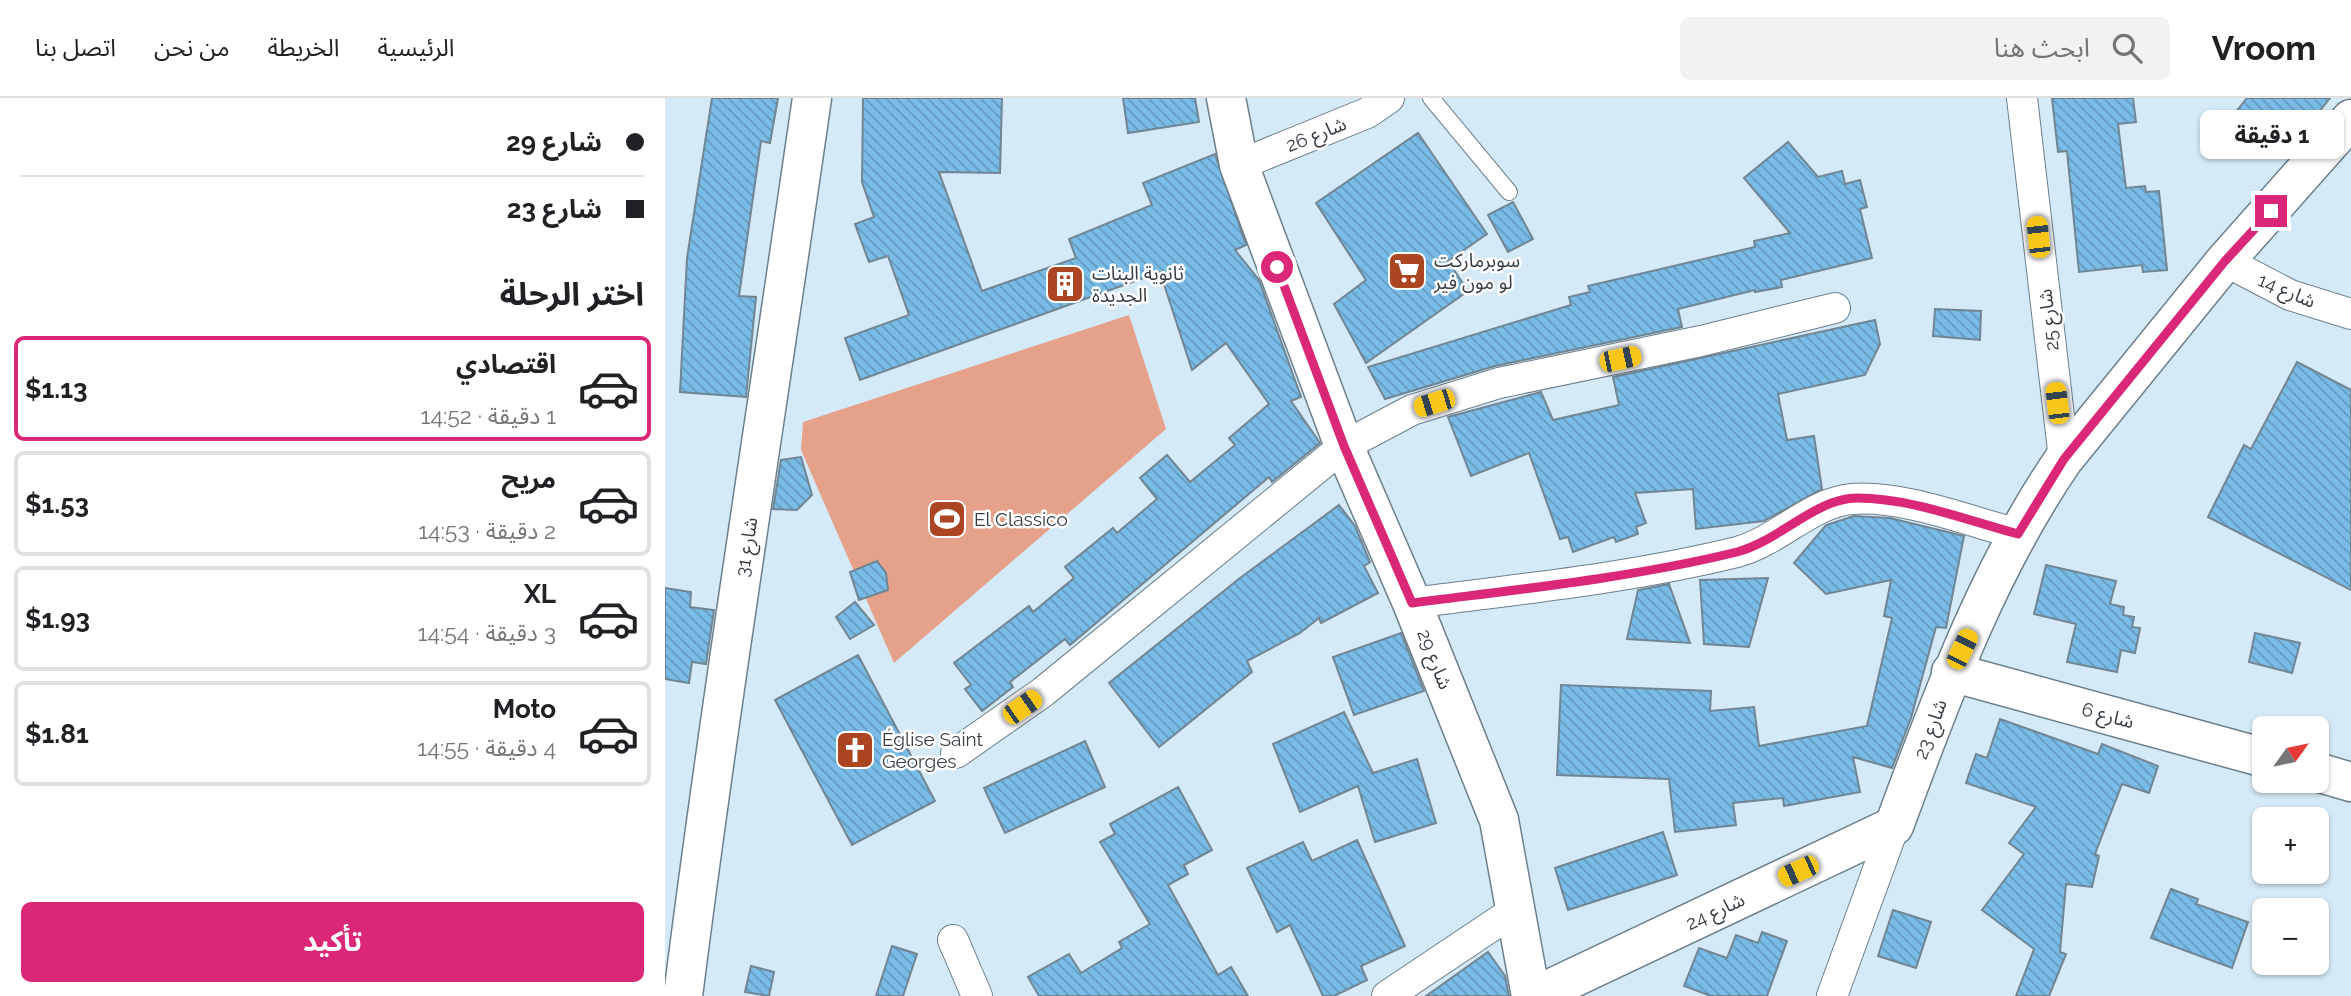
<!DOCTYPE html>
<html lang="ar">
<head>
<meta charset="utf-8">
<style>
  body { margin:0; font-family:Raleway,"Noto Sans Arabic",sans-serif; background:#f2f2f2; color:#202124; direction:rtl; height:100vh; display:flex; flex-direction:column; font-size:26px; white-space:nowrap }
  * { box-sizing:border-box; margin:0 }
  p { font-size:23px; color:#757577 }
  .icon { flex:none; width:38px; height:38px; fill:none; stroke:currentColor; stroke-width:2; stroke-linecap:round; stroke-linejoin:round }
  .map { position:relative; flex:1; overflow:hidden; direction:ltr }
  .details { display:flex; flex-direction:column; background:#fff; width:665px }
  .details>* { flex:none }
  .top-card { display:grid; align-content:center; height:154px; padding:0 21px; background:#fff }
  .needle { width:46px; rotate:57deg }
  .tools { position:absolute; left:1587px; top:618px; display:grid; gap:14px }
  .tools a { display:grid; place-items:center; width:77px; height:77px; border-radius:10px; background:#fff; box-shadow:0 2px 5px #0004; font-size:35px }
  .end { position:absolute; width:32px; height:32px; margin:-16px; border:9px solid #db2777; background:#fff; box-shadow:0 0 0 4px #fff }
  .from { border-radius:50% }
  .bubble { position:absolute; height:49px; border-radius:10px; background:#fff; box-shadow:0 2px 5px #0004; font-size:23px; font-weight:700; line-height:49px; text-align:center; direction:rtl }
  .car { position:absolute; width:21px; height:42px; margin:-21px -10px; border-radius:9px; box-shadow:0 0 5px 2px #0007; background:linear-gradient(#f5c518 24%,#345 0 40%,#f5c518 0 76%,#345 0 86%,#f5c518 0) }
  .top-card b { display:flex; align-items:center; gap:24px; height:66px; font-size:26px }
  .top-card b+b { border-top:2px solid #e0e0e0 }
  .top-card i { width:18px; height:18px; background:#202124 }
  ul { padding:0; list-style:none }
  li { display:flex; align-items:center; gap:21px; height:105px; margin:0 14px 10px; padding:0 7px; border:4px solid #e0e0e0; border-radius:10px }
  li div { flex:1 }
  li b { display:block; font-size:26px }
  li em { font-style:normal; font-weight:700 }
  li.active { border-color:#db2777 }
  li>.icon { width:63px; height:63px; stroke-width:1.5 }
  h2 { padding:0 21px; font-size:32px; line-height:84px }
  .primary-button { display:flex; gap:14px; margin-top:auto; padding:14px 21px }
  .primary-button a { flex:1; height:80px; border-radius:10px; background:#db2777; color:#fff; font-size:28px; font-weight:700; line-height:80px; text-align:center }
  header { display:flex; align-items:center; gap:42px; box-sizing:border-box; height:98px; padding:0 35px; background:#fff; border-bottom:2px solid #e0e0e0 }
  header strong { font-size:33px }
  nav { display:flex; gap:38px; margin-inline-start:auto; font-size:24px }
  .search { width:490px; height:63px; background:#f2f2f2; display:flex; align-items:center; gap:18px; box-sizing:border-box; padding:0 24px; border-radius:10px; color:#757577; font-size:26px }
  main { display:flex; flex:1; min-height:0 }
  .map>svg:first-child { display:block }
  .park { fill:#e5a18a }
  .building { fill:url(#building-back-hatch); stroke:#728592; stroke-width:2 }
  .lines { fill:none; stroke-linecap:round; stroke-linejoin:round }
  .lane-casing { stroke:#6c7f8c; stroke-width:18 }
  .street-casing { stroke:#6c7f8c; stroke-width:32 }
  .secondary-casing { stroke:#6c7f8c; stroke-width:41 }
  .lane { stroke:#fff; stroke-width:16 }
  .street { stroke:#fff; stroke-width:30 }
  .secondary { stroke:#fff; stroke-width:38 }
  .route { stroke:#db2777; stroke-width:9 }
  .labels { text-anchor:middle; dominant-baseline:central; stroke-width:5; stroke-linejoin:round; paint-order:stroke }
  .street-label { font-size:19px; fill:#363e44; stroke:#fff }
  .poi-label { font-size:19px; fill:#363e44; stroke:#fff; text-anchor:start }
</style>
</head>
<body>
<header>
<strong>Vroom</strong>
<div class="search"><svg class="icon" aria-label="search" viewBox="0 0 24 24"><circle cx="10" cy="10" r="6"/><path d="M15 15l6 6"/></svg>ابحث هنا</div>
<nav><a>الرئيسية</a><a>الخريطة</a><a>من نحن</a><a>اتصل بنا</a></nav>
</header>
<main>
<div class="map">
<svg width="1686" height="898" viewBox="0 0 1686 898">
  <defs>
    <pattern id="building-back-hatch" width="6" height="6" patternUnits="userSpaceOnUse" patternTransform="scale(1.75)"><rect width="6" height="6" fill="#79bce8"/><path d="M-1 5l2 2M0 0l6 6M5-1l2 2" fill="none" stroke="#649abe"/></pattern>
  </defs>
  <rect width="100%" height="100%" fill="#d5eaf8"/>
  <polygon class="park" points="464,217 501,331 229,565 136,352 138,324"/>
  <g class="building">
    <polygon points="47,0 113,0 105,45 96,43 74,198 91,199 81,299 15,294 22,160"/>
    <polygon points="198,0 337,0 335,75 274,74 317,193 411,160 404,141 487,107 478,85 550,56 581,147 570,152 594,182 636,299 626,303 655,345 607,384 604,379 405,547 400,541 345,584 348,589 317,613 300,591 306,587 289,565 364,508 368,514 409,480 400,469 448,430 452,435 492,401 475,380 502,357 525,384 570,347 564,340 604,306 561,245 527,272 495,174 195,282 180,240 244,217 223,158 204,164 190,126 209,119 197,84"/>
    <polygon points="458,0 530,0 534,24 463,35"/>
    <polygon points="1387,0 1468,0 1471,24 1453,26 1461,90 1480,88 1481,94 1494,93 1502,172 1478,174 1477,167 1414,174 1402,53 1393,54"/>
    <polygon points="1582,0 1665,0 1621,56 1570,15"/>
    <polygon points="753,35 822,136 783,163 803,193 701,265 669,206 701,182 651,105"/>
    <polygon points="1123,44 1153,79 1177,73 1180,86 1195,82 1202,109 1195,111 1207,160 1116,182 1117,189 1090,194 1090,192 1013,211 1017,229 830,268 720,301 703,269 906,207 904,199 925,194 923,188 1090,149 1089,143 1125,135 1079,80"/>
    <polygon points="848,104 868,141 843,154 823,117"/>
    <polygon points="1270,211 1316,213 1315,242 1268,238"/>
    <polygon points="1210,222 1215,246 1200,277 1113,296 1122,342 1149,338 1157,391 1099,423 1031,431 1028,391 970,395 981,425 971,429 973,436 951,444 949,439 908,454 903,439 895,441 864,355 806,378 783,319 876,294 888,322 954,307 948,279"/>
    <polygon points="1632,264 1686,292 1686,492 1543,419 1579,347 1586,351"/>
    <polygon points="136,359 147,397 132,412 108,411 116,362"/>
    <polygon points="674,407 690,428 705,464 699,468 713,495 656,525 654,520 635,535 582,563 587,574 494,649 444,585 575,480"/>
    <polygon points="1189,418 1225,420 1299,438 1281,530 1271,529 1246,620 1227,670 1188,659 1195,694 1119,708 1118,700 1068,705 1071,727 1010,734 1004,681 892,677 896,587 1046,593 1045,613 1089,609 1094,648 1202,628 1227,520 1219,518 1226,482 1161,496 1129,465 1161,427"/>
    <polygon points="212,463 221,475 223,492 194,502 185,474"/>
    <polygon points="1381,467 1451,483 1445,506 1459,509 1458,517 1469,519 1467,529 1475,530 1470,555 1456,552 1452,574 1402,564 1411,526 1369,516"/>
    <polygon points="1103,480 1084,549 1039,546 1035,482"/>
    <polygon points="1004,486 1025,545 962,541 973,492"/>
    <polygon points="0,490 26,494 25,509 49,512 41,566 27,564 24,585 0,581"/>
    <polygon points="190,504 209,527 185,541 171,519"/>
    <polygon points="736,535 759,593 689,617 668,559"/>
    <polygon points="1590,535 1635,545 1627,575 1584,564"/>
    <polygon points="193,557 270,703 187,747 110,602"/>
    <polygon points="679,614 708,675 752,661 771,725 710,744 693,688 635,714 608,646"/>
    <polygon points="1335,621 1433,656 1437,646 1493,668 1484,695 1457,686 1430,756 1434,758 1427,789 1401,786 1395,854 1401,856 1384,898 1351,898 1369,851 1317,812 1359,756 1344,745 1371,709 1301,685 1311,656 1322,660"/>
    <polygon points="420,643 440,689 340,735 319,690"/>
    <polygon points="513,689 547,752 519,767 523,776 503,787 553,877 566,869 583,898 374,898 363,879 404,856 416,875 457,850 454,844 485,826 435,744 450,736 445,726"/>
    <polygon points="998,734 1012,777 903,812 890,770"/>
    <polygon points="692,742 740,848 696,868 702,882 669,898 658,898 625,827 612,834 582,770 638,744 647,763"/>
    <polygon points="1506,791 1533,801 1531,806 1583,824 1567,870 1486,840"/>
    <polygon points="1228,812 1266,824 1251,870 1213,858"/>
    <polygon points="1097,834 1122,843 1102,898 1046,898 1019,888 1034,850 1062,860 1071,837 1093,845"/>
    <polygon points="227,848 252,856 238,898 211,898"/>
    <polygon points="823,854 840,878 844,898 761,898"/>
    <polygon points="86,868 109,874 104,898 80,894"/>
  </g>
  <g class="lines">
    <defs>
      <polyline id="lane" points="766,0 844,94"/>
      <g id="street">
        <polyline points="1357,0 1399,361"/>
        <polyline points="574,67 702,15 724,0"/>
        <polyline points="1560,163 1625,197 1686,216"/>
        <path d="M 747,505 C 856,491 966,480 1072,454 C 1113,443 1147,404 1187,401 C 1238,397 1303,423 1353,436"/>
        <polyline points="291,655 378,594 679,348 747,312 834,285 1036,243 1170,210"/>
        <polyline points="288,842 312,898"/>
        <polyline points="722,898 852,811"/>
        <polyline points="1167,898 1229,728"/>
      </g>
      <g id="secondary">
        <polyline points="561,0 574,67 679,348 747,505 834,722 866,898"/>
        <polyline points="1286,574 1600,660"/>
        <polyline points="1652,674 1686,684"/>
        <path d="M 18,898 C 56,598 104,299 147,0"/>
        <path d="M 870,898 L 1229,728 C 1276,601 1322,473 1399,361 L 1560,163 L 1686,21"/>
      </g>
    </defs>
    <use href="#lane" class="lane-casing"/>
    <use href="#street" class="street-casing"/>
    <use href="#secondary" class="secondary-casing"/>
    <use href="#lane" class="lane"/>
    <use href="#street" class="street"/>
    <use href="#secondary" class="secondary"/>
  </g>
  <g class="lines">
    <path class="route" d="M 612,169 L 679,348 L 747,505 C 856,491 966,480 1072,454 C 1114,443 1151,400 1192,400 C 1246,400 1301,422 1353,436 L 1399,361 L 1560,163 L 1606,113"/>
  </g>
  <defs>
    <symbol id="supermarket-square" viewBox="-11 -11 22 22"><rect x="-9" y="-9" width="18" height="18" rx="4" fill="#ac4521" stroke="#fff"/><path d="M-6-5.5h2.5l.6 2H6L4.5 2H-2.5L-4.4-4H-6ZM-1.5 3.2a1.3 1.3 0 1 0 .1 0ZM3 3.2a1.3 1.3 0 1 0 .1 0Z" fill="#fff"/></symbol>
    <symbol id="building-square" viewBox="-11 -11 22 22"><rect x="-9" y="-9" width="18" height="18" rx="4" fill="#ac4521" stroke="#fff"/><path d="M-4-6H4V6H1V3H-1V6H-4ZM-2.5-4.3h1.7v1.8h-1.7ZM.8-4.3h1.7v1.8H.8ZM-2.5-1h1.7V.8h-1.7ZM.8-1h1.7V.8H.8Z" fill="#fff"/></symbol>
    <symbol id="stadium-square" viewBox="-11 -11 22 22"><rect x="-9" y="-9" width="18" height="18" rx="4" fill="#ac4521" stroke="#fff"/><path d="M0-5a6.5 5 0 1 0 0 10a6.5 5 0 1 0 0-10ZM-3.5-1.8h7v3.6h-7Z" fill="#fff"/></symbol>
    <symbol id="church-square" viewBox="-11 -11 22 22"><rect x="-9" y="-9" width="18" height="18" rx="4" fill="#ac4521" stroke="#fff"/><path d="M-1.2-6h2.4v3.5h3.3v2.4h-3.3V6h-2.4V-.1h-3.3v-2.4h3.3Z" fill="#fff"/></symbol>
  </defs>
  <g fill-rule="evenodd">
    <use href="#supermarket-square" x="720" y="151" width="44" height="44"/>
    <use href="#building-square" x="378" y="164" width="44" height="44"/>
    <use href="#stadium-square" x="260" y="399" width="44" height="44"/>
    <use href="#church-square" x="168" y="630" width="44" height="44"/>
  </g>
  <g class="labels">
    <g class="street-label">
      <text transform="translate(651 36) rotate(-22)">شارع 26</text>
      <text transform="translate(1622 192) rotate(23)">شارع 14</text>
      <text transform="translate(1383 222) rotate(-97)">شارع 25</text>
      <text transform="translate(81 449) rotate(-81)">شارع 31</text>
      <text transform="translate(770 561) rotate(68)">شارع 29</text>
      <text transform="translate(1443 617) rotate(15)">شارع 6</text>
      <text transform="translate(1265 631) rotate(-70)">شارع 23</text>
      <text transform="translate(1050 813) rotate(-25)">شارع 24</text>
    </g>
    <g class="poi-label">
      <text x="769" y="162">سوبرماركت<tspan x="769" dy="22">لو مون فير</tspan></text>
      <text x="427" y="175">ثانوية البنات<tspan x="427" dy="22">الجديدة</tspan></text>
      <text x="309" y="421">El Classico</text>
      <text x="217" y="641">Église Saint<tspan x="217" dy="22">Georges</tspan></text>
    </g>
  </g>
</svg>
<div class="tools">
<a><svg class="needle" viewBox="-14 -14 28 28"><path d="M0-13l5 13h-10z" fill="#e53935"/><path d="M0 13l5-13h-10z" fill="#757577"/></svg></a>
<a>+</a>
<a>−</a>
</div>
<i class="end from" style="left:612px;top:169px"></i>
<i class="end" style="left:1606px;top:113px"></i>
<div class="bubble" style="left:1535px;top:12px;width:144px">1 دقيقة</div>
<i class="car" style="left:1373px;top:139px;rotate:354deg"></i>
<i class="car" style="left:955px;top:261px;rotate:78deg"></i>
<i class="car" style="left:769px;top:305px;rotate:253deg"></i>
<i class="car" style="left:1392px;top:305px;rotate:353deg"></i>
<i class="car" style="left:1297px;top:551px;rotate:26deg"></i>
<i class="car" style="left:357px;top:609px;rotate:55deg"></i>
<i class="car" style="left:1133px;top:773px;rotate:245deg"></i>
</div>
<section class="details">
<div class="top-card">
<b><i class="from"></i>شارع 29</b>
<b><i></i>شارع 23</b>
</div>
<h2>اختر الرحلة</h2>
<ul>
<li class="active"><svg class="icon" aria-label="car" viewBox="0 0 24 24"><path d="M5 17H2v-5l4-1 3-4h7l3 4 3 1v5h-3M9 17h6M6 11h13"/><circle cx="7" cy="17" r="2"/><circle cx="17" cy="17" r="2"/></svg><div><b>اقتصادي</b><p>1 دقيقة · 14:52</p></div><em>$1.13</em></li>
<li><svg class="icon" aria-label="car" viewBox="0 0 24 24"><path d="M5 17H2v-5l4-1 3-4h7l3 4 3 1v5h-3M9 17h6M6 11h13"/><circle cx="7" cy="17" r="2"/><circle cx="17" cy="17" r="2"/></svg><div><b>مريح</b><p>2 دقيقة · 14:53</p></div><em>$1.53</em></li>
<li><svg class="icon" aria-label="car" viewBox="0 0 24 24"><path d="M5 17H2v-5l4-1 3-4h7l3 4 3 1v5h-3M9 17h6M6 11h13"/><circle cx="7" cy="17" r="2"/><circle cx="17" cy="17" r="2"/></svg><div><b>XL</b><p>3 دقيقة · 14:54</p></div><em>$1.93</em></li>
<li><svg class="icon" aria-label="car" viewBox="0 0 24 24"><path d="M5 17H2v-5l4-1 3-4h7l3 4 3 1v5h-3M9 17h6M6 11h13"/><circle cx="7" cy="17" r="2"/><circle cx="17" cy="17" r="2"/></svg><div><b>Moto</b><p>4 دقيقة · 14:55</p></div><em>$1.81</em></li>
</ul>
<div class="primary-button"><a>تأكيد</a></div>
</section>
</main>
</body>
</html>
